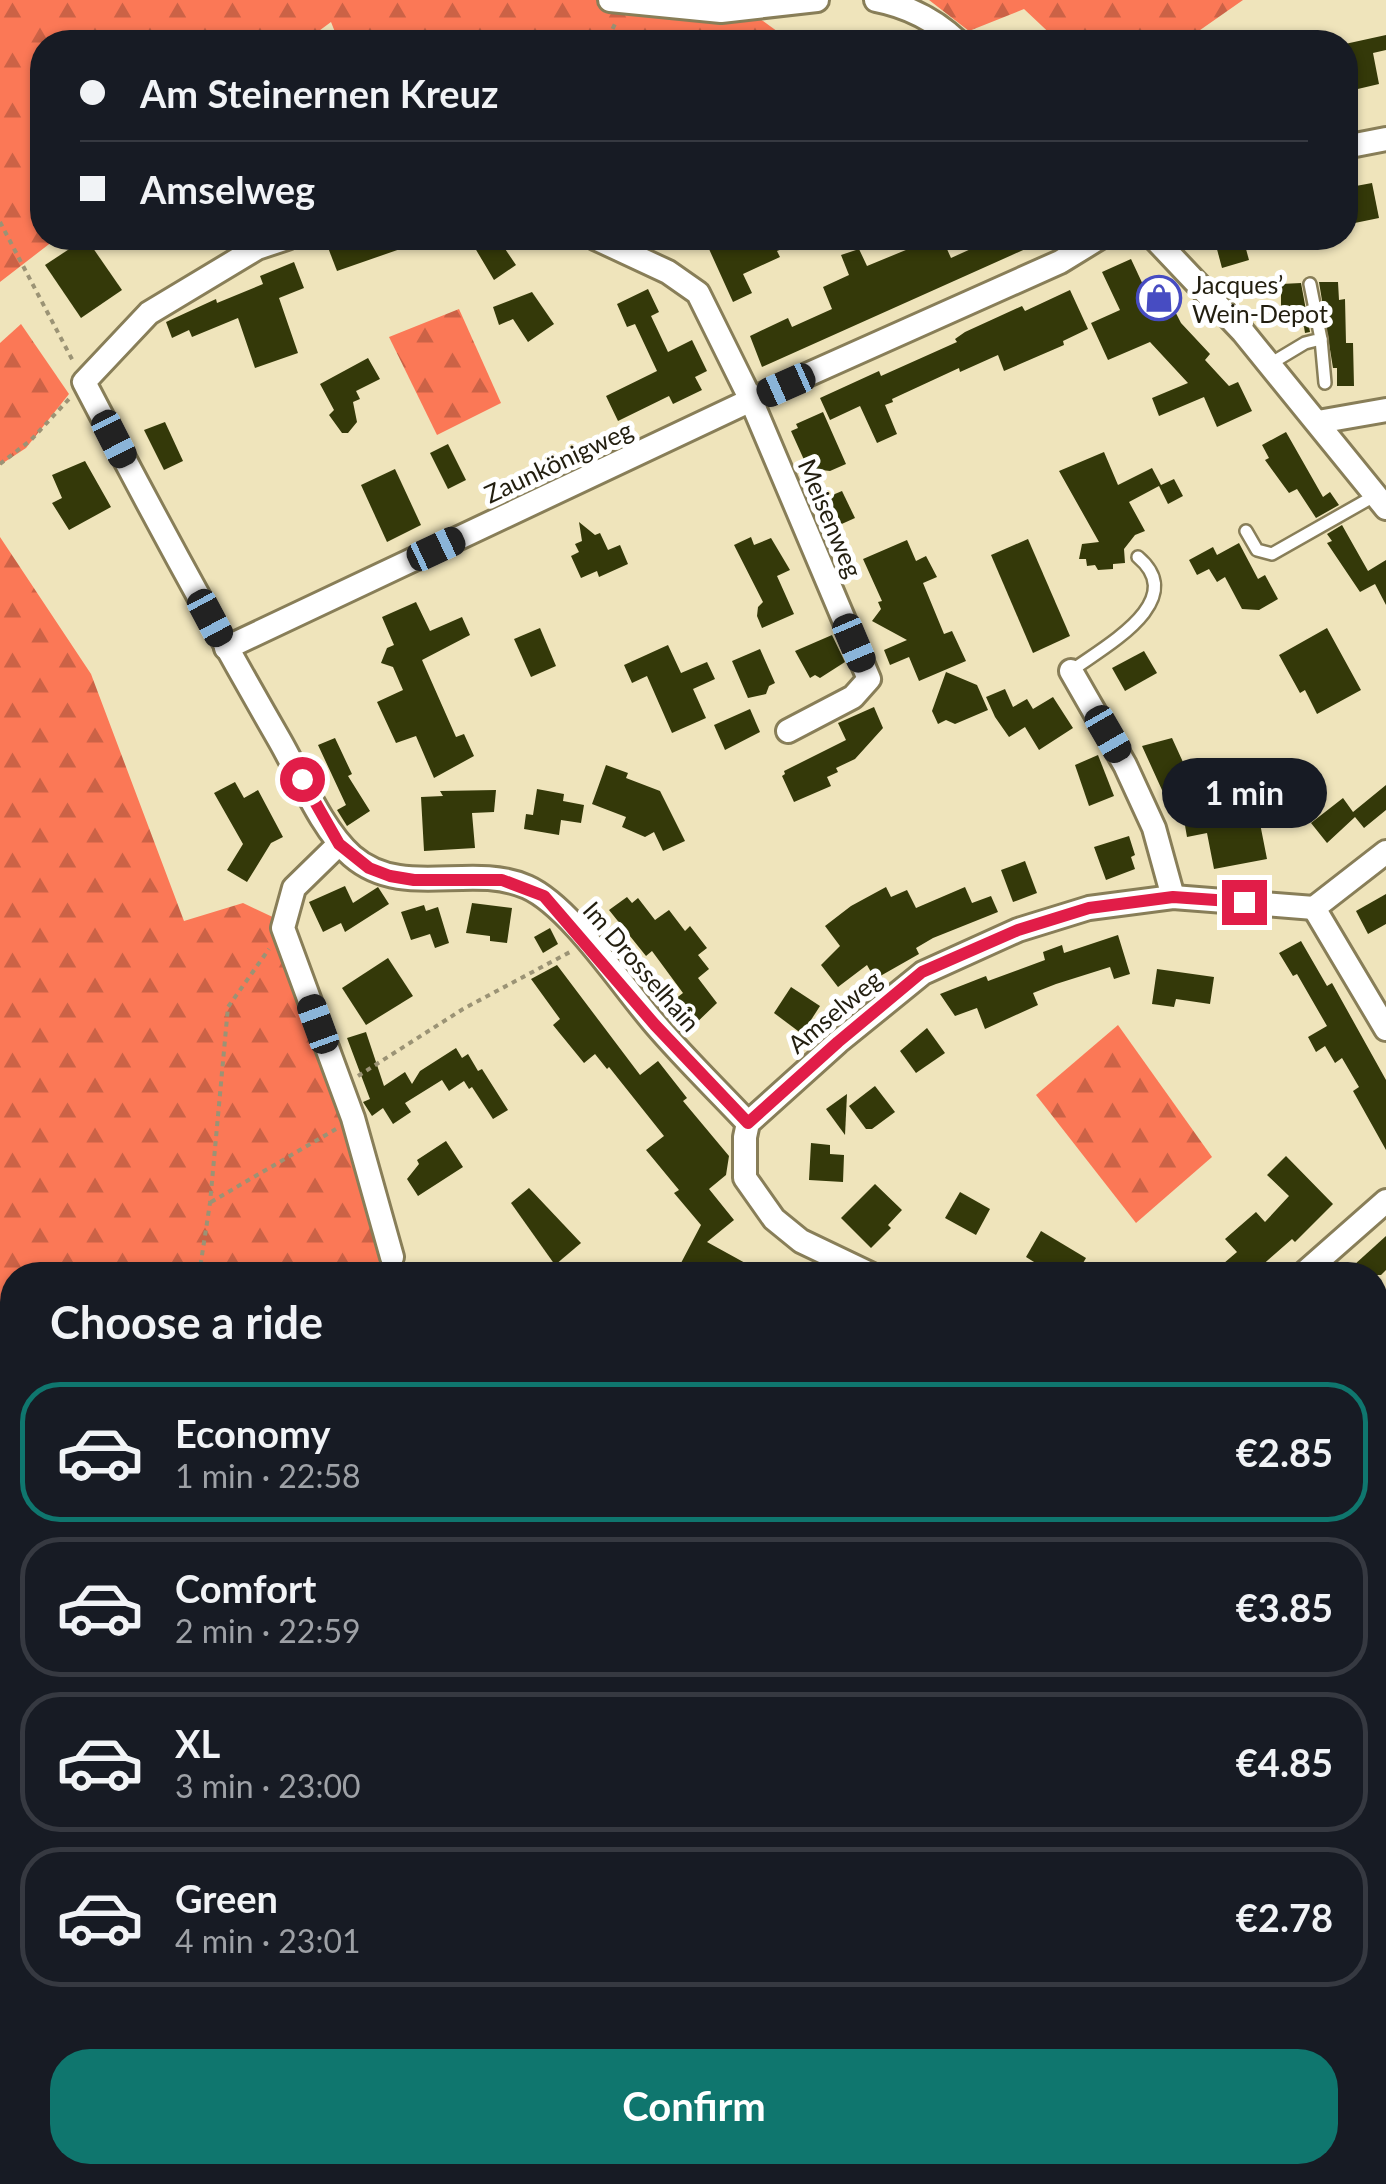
<!DOCTYPE html>
<html lang="en">
<head>
<meta charset="utf-8">
<style>
  body { margin:0; font-family:Lato,sans-serif; background:#242831; color:#f1f3f6; height:100vh; display:flex; flex-direction:column; font-size:38px; white-space:nowrap }
  * { box-sizing:border-box; margin:0 }
  p { font-size:32px; color:#9ea1a6 }
  .icon { flex:none; width:55px; height:55px; fill:none; stroke:currentColor; stroke-width:2; stroke-linecap:round; stroke-linejoin:round }
  .map { position:relative; flex:1; overflow:hidden }
  .panel { position:absolute; left:0px; top:1262px; width:1388px; height:922px; display:flex; flex-direction:column; background:#171b24; border-radius:40px 40px 0 0; box-shadow:0 2px 8px #0004 }
  .panel>* { flex:none }
  .hud { position:absolute; left:30px; top:30px; width:1328px; height:220px; border-radius:40px; box-shadow:0 2px 8px #0004; display:grid; align-content:center; height:220px; padding:0 50px; background:#171b24 }
  .end { position:absolute; width:45px; height:45px; margin:-22px; border:12px solid #e11d48; background:#fff; box-shadow:0 0 0 5px #fff }
  .from { border-radius:50% }
  .bubble { position:absolute; height:70px; border-radius:35px; background:#171b24; box-shadow:0 2px 8px #0004; font-size:32px; font-weight:700; line-height:70px; text-align:center }
  .car { position:absolute; width:30px; height:60px; margin:-30px -15px; border-radius:12px; box-shadow:0 0 8px 2px #0007; background:linear-gradient(#222 24%,#8ab4d8 0 40%,#222 0 76%,#8ab4d8 0 86%,#222 0) }
  .hud b { display:flex; align-items:center; gap:35px; height:95px; font-size:38px }
  .hud b+b { border-top:2px solid #363941 }
  .hud i { width:25px; height:25px; background:#f1f3f6 }
  ul { padding:0; list-style:none }
  li { display:flex; align-items:center; gap:30px; height:140px; margin:0 20px 15px; padding:0 30px; border:5px solid #363941; border-radius:40px }
  li div { flex:1 }
  li b { display:block; font-size:38px }
  li em { font-style:normal; font-weight:700 }
  li.active { border-color:#0f766e }
  li>.icon { width:90px; height:90px; stroke-width:1.5 }
  h2 { padding:0 50px; font-size:45px; line-height:120px }
  .action { display:flex; gap:20px; margin-top:auto; padding:20px 50px }
  .action a { flex:1; height:115px; border-radius:40px; background:#0f766e; color:#fff; font-size:40px; font-weight:700; line-height:115px; text-align:center }
  .map>svg:first-child { display:block }
  .forest { fill:url(#forest-firs) }
  .building { fill:#343909 }
  .lines { fill:none; stroke-linecap:round; stroke-linejoin:round }
  .service-casing { stroke:#887e58; stroke-width:16 }
  .minor-casing { stroke:#887e58; stroke-width:28 }
  .path { stroke:#9b9375; stroke-width:4; stroke-dasharray:5 5; stroke-linecap:butt }
  .service { stroke:#fff; stroke-width:11 }
  .minor { stroke:#fff; stroke-width:22 }
  .route { stroke:#e11d48; stroke-width:12 }
  .labels { text-anchor:middle; dominant-baseline:central; stroke-width:10; stroke-linejoin:round; paint-order:stroke }
  .poi-label { font-size:25px; fill:#221e0f; stroke:#fff; text-anchor:start }
  .street-label { font-size:25px; fill:#221e0f; stroke:#fff }
</style>
</head>
<body>
<div class="map">
<svg width="1386" height="2184" viewBox="0 0 1386 2184">
  <defs>
    <pattern id="forest-firs" width="22" height="20" patternUnits="userSpaceOnUse" patternTransform="scale(2.5)"><rect width="22" height="20" fill="#fb7856"/><path d="M5 1l3.5 6h-7zM16 11l3.5 6h-7z" fill="#cb6246"/></pattern>
  </defs>
  <rect width="100%" height="100%" fill="#efe4bb"/>
  <g class="forest">
    <polygon points="0,0 734,0 792,42 509,42 481,34 467,42 339,42 331,22 304,42 42,42 42,238 57,238 0,282"/>
    <polygon points="929,0 1243,0 1183,42 1059,42 1024,9 969,31"/>
    <polygon points="459,309 501,403 437,435 389,337"/>
    <polygon points="21,324 69,394 26,448 0,465 0,343"/>
    <polygon points="0,537 91,674 184,921 243,903 279,920 367,1187 386,1275 12,1275 12,1711 0,1692"/>
    <polygon points="1118,1025 1212,1157 1136,1223 1036,1095"/>
    <polygon points="707,2172 1301,2172 1301,2173 1296,2184 700,2184"/>
  </g>
  <g class="building">
    <polygon points="1386,35 1386,50 1373,53 1379,84 1345,92 1345,44"/>
    <polygon points="1372,183 1379,218 1345,225 1345,188"/>
    <polygon points="86,238 122,290 81,318 45,265"/>
    <polygon points="346,238 429,238 429,239 337,271 327,245"/>
    <polygon points="469,238 491,238 495,243 499,240 516,265 494,280"/>
    <polygon points="704,238 808,238 777,251 780,257 743,274 752,293 733,302"/>
    <polygon points="935,238 942,238 951,258 984,243 981,238 1050,238 762,367 750,336 788,318 792,327 832,309 823,287 849,275 841,255 859,249 867,266"/>
    <polygon points="1214,238 1243,238 1249,260 1222,268"/>
    <polygon points="1131,259 1145,289 1160,282 1181,323 1210,354 1205,360 1229,386 1238,382 1252,411 1217,427 1204,397 1159,416 1152,398 1188,383 1150,342 1108,360 1091,323 1120,310 1102,272"/>
    <polygon points="294,262 304,288 279,298 298,353 255,368 238,318 192,337 189,330 172,338 166,322 216,299 217,303 263,284 260,276"/>
    <polygon points="1319,282 1338,282 1339,300 1345,299 1346,343 1353,343 1354,386 1337,386 1337,368 1333,368"/>
    <polygon points="1301,283 1310,332 1305,333 1304,327 1288,327 1287,309 1281,310 1281,284"/>
    <polygon points="648,289 659,312 651,316 668,352 692,340 707,371 695,377 702,390 673,404 669,396 618,421 606,396 657,371 635,324 627,327 617,304"/>
    <polygon points="1070,290 1088,329 1063,341 1064,345 1004,371 998,355 960,372 959,368 892,399 893,402 885,405 897,434 877,443 860,406 830,420 820,398 879,371 881,376 957,342 955,339 965,332 1022,306 1025,311"/>
    <polygon points="532,292 554,324 528,342 513,319 499,325 493,307"/>
    <polygon points="368,358 380,379 356,391 360,399 353,402 357,422 348,433 342,433 329,415 334,410 320,384"/>
    <polygon points="823,412 846,464 830,471 812,469 808,460 805,462 791,431 798,428 796,424"/>
    <polygon points="165,422 183,461 164,470 144,430"/>
    <polygon points="1286,432 1323,497 1330,492 1339,505 1316,518 1297,489 1289,493 1265,460 1269,458 1262,445"/>
    <polygon points="448,444 466,480 448,489 430,453"/>
    <polygon points="1104,452 1118,485 1152,468 1161,485 1174,479 1183,496 1168,504 1159,486 1129,502 1145,531 1135,535 1124,549 1125,563 1113,564 1113,569 1098,570 1095,565 1087,566 1086,559 1079,559 1082,544 1099,542 1059,471"/>
    <polygon points="85,461 111,507 69,530 52,503 62,498 52,475"/>
    <polygon points="395,469 421,525 387,542 361,485"/>
    <polygon points="842,491 855,518 835,527 823,499"/>
    <polygon points="579,522 595,535 600,533 608,550 620,545 628,564 599,577 597,571 581,578 571,556 579,552 575,544 582,541"/>
    <polygon points="1342,525 1368,571 1386,560 1386,605 1375,584 1360,592 1327,543 1332,541 1327,534"/>
    <polygon points="751,537 754,545 771,538 790,570 777,576 794,614 762,628 757,616 758,607 763,602 734,545"/>
    <polygon points="1028,539 1070,636 1033,653 991,555"/>
    <polygon points="907,540 916,561 926,556 937,577 923,583 944,634 952,631 966,661 919,681 909,657 890,665 884,650 907,640 872,621 881,609 878,602 882,601 863,559"/>
    <polygon points="1239,543 1258,579 1265,575 1278,599 1259,610 1242,609 1225,577 1217,582 1209,569 1197,575 1189,560 1213,547 1217,555"/>
    <polygon points="416,602 430,631 462,617 470,635 422,660 456,737 464,734 474,756 434,778 416,736 396,743 377,702 403,690 393,667 381,663 387,648 394,645 382,617"/>
    <polygon points="540,628 556,666 531,677 514,639"/>
    <polygon points="1327,628 1361,690 1317,714 1305,690 1300,693 1279,655"/>
    <polygon points="832,635 845,662 820,678 815,675 810,678 795,651"/>
    <polygon points="668,645 681,673 707,662 715,679 693,689 706,718 672,733 647,676 632,683 624,665"/>
    <polygon points="760,649 775,683 769,686 766,694 748,698 732,661"/>
    <polygon points="1144,651 1157,673 1125,691 1112,668"/>
    <polygon points="946,672 977,685 988,710 955,724 946,720 938,724 932,711"/>
    <polygon points="1005,689 1013,707 1027,699 1033,709 1053,697 1073,728 1039,750 1025,727 1009,737 995,717 986,697"/>
    <polygon points="874,707 883,728 855,759 836,768 838,772 827,777 831,786 794,802 782,776 785,774 784,771 846,740 838,723"/>
    <polygon points="750,709 760,732 725,750 714,725"/>
    <polygon points="335,738 352,774 348,776 370,811 347,826 337,810 346,805 318,745"/>
    <polygon points="1172,738 1193,784 1217,772 1237,812 1256,803 1267,859 1214,869 1207,833 1187,837 1182,808 1172,812 1142,746"/>
    <polygon points="1098,755 1114,796 1089,806 1075,765"/>
    <polygon points="606,765 628,773 626,778 660,791 685,841 663,851 654,832 645,837 622,827 626,817 592,804"/>
    <polygon points="235,782 244,798 258,790 283,837 271,843 247,882 227,870 243,844 214,793"/>
    <polygon points="1386,785 1386,810 1364,828 1355,817 1327,843 1311,823 1343,798 1353,812"/>
    <polygon points="537,789 564,794 563,801 584,805 581,823 561,820 559,835 524,829 526,814 533,815"/>
    <polygon points="496,790 494,812 472,813 475,848 424,851 421,797 443,796 440,791"/>
    <polygon points="1129,836 1135,855 1131,857 1135,869 1106,880 1094,847"/>
    <polygon points="1025,861 1037,893 1013,902 1001,870"/>
    <polygon points="345,886 353,903 378,887 389,904 345,932 341,923 323,932 309,902"/>
    <polygon points="886,887 891,897 907,890 916,908 965,887 972,903 991,896 998,912 933,938 916,948 919,954 875,979 867,965 838,987 821,965 840,946 825,926 851,906"/>
    <polygon points="1386,894 1386,924 1368,934 1356,911"/>
    <polygon points="627,897 632,903 638,898 655,920 669,910 685,931 690,926 707,948 698,955 709,969 698,978 717,1003 691,1028 671,1002 683,993 652,951 646,956 609,910"/>
    <polygon points="472,903 512,908 507,943 490,941 490,936 466,933"/>
    <polygon points="424,905 426,911 438,907 449,943 435,948 430,934 411,940 401,912"/>
    <polygon points="550,928 558,944 543,953 534,937"/>
    <polygon points="1118,935 1130,974 1114,979 1110,967 1056,984 1033,993 1038,1005 985,1029 977,1008 955,1016 940,994 986,976 988,981 1045,960 1043,952 1062,945 1064,953"/>
    <polygon points="1301,941 1327,986 1332,983 1386,1080 1386,1150 1353,1091 1359,1087 1342,1058 1335,1063 1325,1046 1316,1052 1308,1037 1327,1026 1297,974 1293,976 1279,953"/>
    <polygon points="388,958 413,996 366,1025 342,988"/>
    <polygon points="557,965 640,1075 658,1061 687,1098 683,1101 729,1156 726,1175 709,1189 734,1220 707,1242 767,1275 692,1275 694,1270 681,1263 701,1225 674,1193 679,1190 646,1150 664,1136 609,1067 607,1069 595,1054 584,1063 553,1025 560,1019 531,979"/>
    <polygon points="1157,969 1214,977 1210,1004 1176,999 1174,1007 1152,1004"/>
    <polygon points="791,987 820,1006 802,1034 774,1013"/>
    <polygon points="927,1028 945,1053 916,1073 900,1051"/>
    <polygon points="366,1032 384,1086 405,1072 412,1084 420,1071 456,1048 462,1058 468,1054 478,1071 482,1069 508,1110 493,1119 472,1087 469,1089 464,1081 449,1091 442,1080 405,1103 411,1112 393,1124 383,1108 372,1116 363,1102 370,1099 347,1038"/>
    <polygon points="875,1086 895,1112 872,1129 866,1129 849,1106"/>
    <polygon points="847,1094 845,1135 826,1109"/>
    <polygon points="446,1141 463,1167 418,1196 407,1179 419,1164 417,1160"/>
    <polygon points="811,1143 830,1145 830,1154 844,1155 843,1182 809,1180"/>
    <polygon points="1286,1156 1333,1204 1295,1242 1292,1239 1251,1275 1210,1275 1237,1252 1225,1239 1256,1212 1265,1222 1289,1196 1267,1175"/>
    <polygon points="875,1184 902,1210 888,1225 891,1228 871,1248 841,1218"/>
    <polygon points="529,1188 581,1243 555,1265 511,1203"/>
    <polygon points="960,1192 990,1209 976,1235 945,1218"/>
    <polygon points="1041,1231 1086,1258 1076,1275 1055,1275 1026,1257"/>
    <polygon points="1386,1236 1386,1270 1381,1275 1343,1275"/>
  </g>
  <g class="lines">
    <defs>
      <g id="service">
        <polyline points="1321,339 1325,383"/>
        <polyline points="1270,364 1305,343 1321,339 1310,284"/>
        <polyline points="1246,531 1257,550 1272,554 1376,495"/>
        <path d="M 1071,671 C 1105,646 1190,601 1138,557"/>
      </g>
      <g id="minor">
        <polyline points="610,0 721,11 817,0"/>
        <path d="M 876,0 C 907,6 936,21 958,42"/>
        <polyline points="1345,147 1386,139"/>
        <path d="M 287,238 L 257,248 L 149,313 L 84,382 C 147,503 212,623 280,741 C 300,776 322,830 352,856 C 403,900 470,862 527,887 C 570,906 622,986 655,1024 C 684,1058 717,1090 748,1123"/>
        <polyline points="595,238 668,272 698,293 751,400 869,679 853,697 788,731"/>
        <polyline points="1154,238 1243,332 1386,508"/>
        <polyline points="1318,422 1386,410"/>
        <polyline points="226,648 751,400 1060,262 1099,238"/>
        <polyline points="1071,671 1125,765 1154,828 1173,897"/>
        <polyline points="339,844 294,888 283,928 353,1118 392,1257"/>
        <polyline points="1386,852 1314,908 1386,1029"/>
        <polyline points="872,1275 801,1241 774,1219 745,1178 745,1137 748,1123 838,1042 923,973 1018,930 1089,908 1173,897 1314,908"/>
        <polyline points="1302,1275 1386,1201"/>
        <polyline points="1375,1559 1386,1572"/>
        <polyline points="0,1996 12,2002"/>
        <polyline points="551,2172 555,2184"/>
        <polyline points="50,2184 51,2172"/>
        <polyline points="357,2184 361,2172"/>
      </g>
    </defs>
    <use href="#service" class="service-casing"/>
    <use href="#minor" class="minor-casing"/>
    <g class="path">
      <polyline points="599,42 608,38 617,20"/>
      <polyline points="0,222 74,363"/>
      <polyline points="0,464 31,440 69,399"/>
      <polyline points="358,1076 463,1009 570,952"/>
      <polyline points="211,1202 336,1129"/>
      <polyline points="199,1275 210,1203 228,1007 269,949"/>
      <polyline points="0,1446 12,1445"/>
      <polyline points="0,1644 12,1643"/>
      <polyline points="716,2172 744,2184"/>
      <polyline points="890,2184 907,2172"/>
    </g>
    <use href="#service" class="service"/>
    <use href="#minor" class="minor"/>
  </g>
  <g class="lines">
    <polyline class="route" points="302,779 339,844 369,868 390,876 414,880 502,880 544,896 655,1025 748,1123 838,1042 922,972 1018,930 1089,908 1173,897 1244,902"/>
  </g>
  <defs>
    <symbol id="shop-ring" viewBox="-11 -11 22 22"><circle r="9.5" fill="#fff" stroke="#474cc2" stroke-width="1.5"/><path d="M-5-2.5h2.3a2.7 3.5 0 0 1 5.4 0H5L5.5 6h-11ZM-1.5-2.5h3a1.5 2.3 0 0 0-3 0Z" fill="#474cc2"/></symbol>
  </defs>
  <g fill-rule="evenodd">
    <use href="#shop-ring" x="1134" y="273" width="50" height="50"/>
  </g>
  <g class="labels">
    <g class="poi-label">
      <text x="1192" y="284">Jacques’<tspan x="1192" dy="29">Wein-Depot</tspan></text>
    </g>
    <g class="street-label">
      <text transform="translate(558 461) rotate(-25)">Zaunkönigweg</text>
      <text transform="translate(831 518) rotate(67)">Meisenweg</text>
      <text transform="translate(642 966) rotate(49)">Im Drosselhain</text>
      <text transform="translate(834 1011) rotate(-40)">Amselweg</text>
    </g>
  </g>
</svg>
<i class="end from" style="left:302px;top:779px"></i>
<i class="end" style="left:1244px;top:902px"></i>
<div class="bubble" style="left:1162px;top:758px;width:165px">1 min</div>
<i class="car" style="left:786px;top:385px;rotate:246deg"></i>
<i class="car" style="left:114px;top:439px;rotate:153deg"></i>
<i class="car" style="left:436px;top:549px;rotate:65deg"></i>
<i class="car" style="left:210px;top:618px;rotate:152deg"></i>
<i class="car" style="left:854px;top:643px;rotate:157deg"></i>
<i class="car" style="left:1108px;top:734px;rotate:150deg"></i>
<i class="car" style="left:318px;top:1024px;rotate:340deg"></i>
<div class="hud">
<b><i class="from"></i>Am Steinernen Kreuz</b>
<b><i></i>Amselweg</b>
</div>
<section class="panel">
<h2>Choose a ride</h2>
<ul>
<li class="active"><svg class="icon" aria-label="car" viewBox="0 0 24 24"><path d="M5 17H2v-5l4-1 3-4h7l3 4 3 1v5h-3M9 17h6M6 11h13"/><circle cx="7" cy="17" r="2"/><circle cx="17" cy="17" r="2"/></svg><div><b>Economy</b><p>1 min · 22:58</p></div><em>€2.85</em></li>
<li><svg class="icon" aria-label="car" viewBox="0 0 24 24"><path d="M5 17H2v-5l4-1 3-4h7l3 4 3 1v5h-3M9 17h6M6 11h13"/><circle cx="7" cy="17" r="2"/><circle cx="17" cy="17" r="2"/></svg><div><b>Comfort</b><p>2 min · 22:59</p></div><em>€3.85</em></li>
<li><svg class="icon" aria-label="car" viewBox="0 0 24 24"><path d="M5 17H2v-5l4-1 3-4h7l3 4 3 1v5h-3M9 17h6M6 11h13"/><circle cx="7" cy="17" r="2"/><circle cx="17" cy="17" r="2"/></svg><div><b>XL</b><p>3 min · 23:00</p></div><em>€4.85</em></li>
<li><svg class="icon" aria-label="car" viewBox="0 0 24 24"><path d="M5 17H2v-5l4-1 3-4h7l3 4 3 1v5h-3M9 17h6M6 11h13"/><circle cx="7" cy="17" r="2"/><circle cx="17" cy="17" r="2"/></svg><div><b>Green</b><p>4 min · 23:01</p></div><em>€2.78</em></li>
</ul>
<div class="action"><a>Confirm</a></div>
</section>
</div>
</body>
</html>
